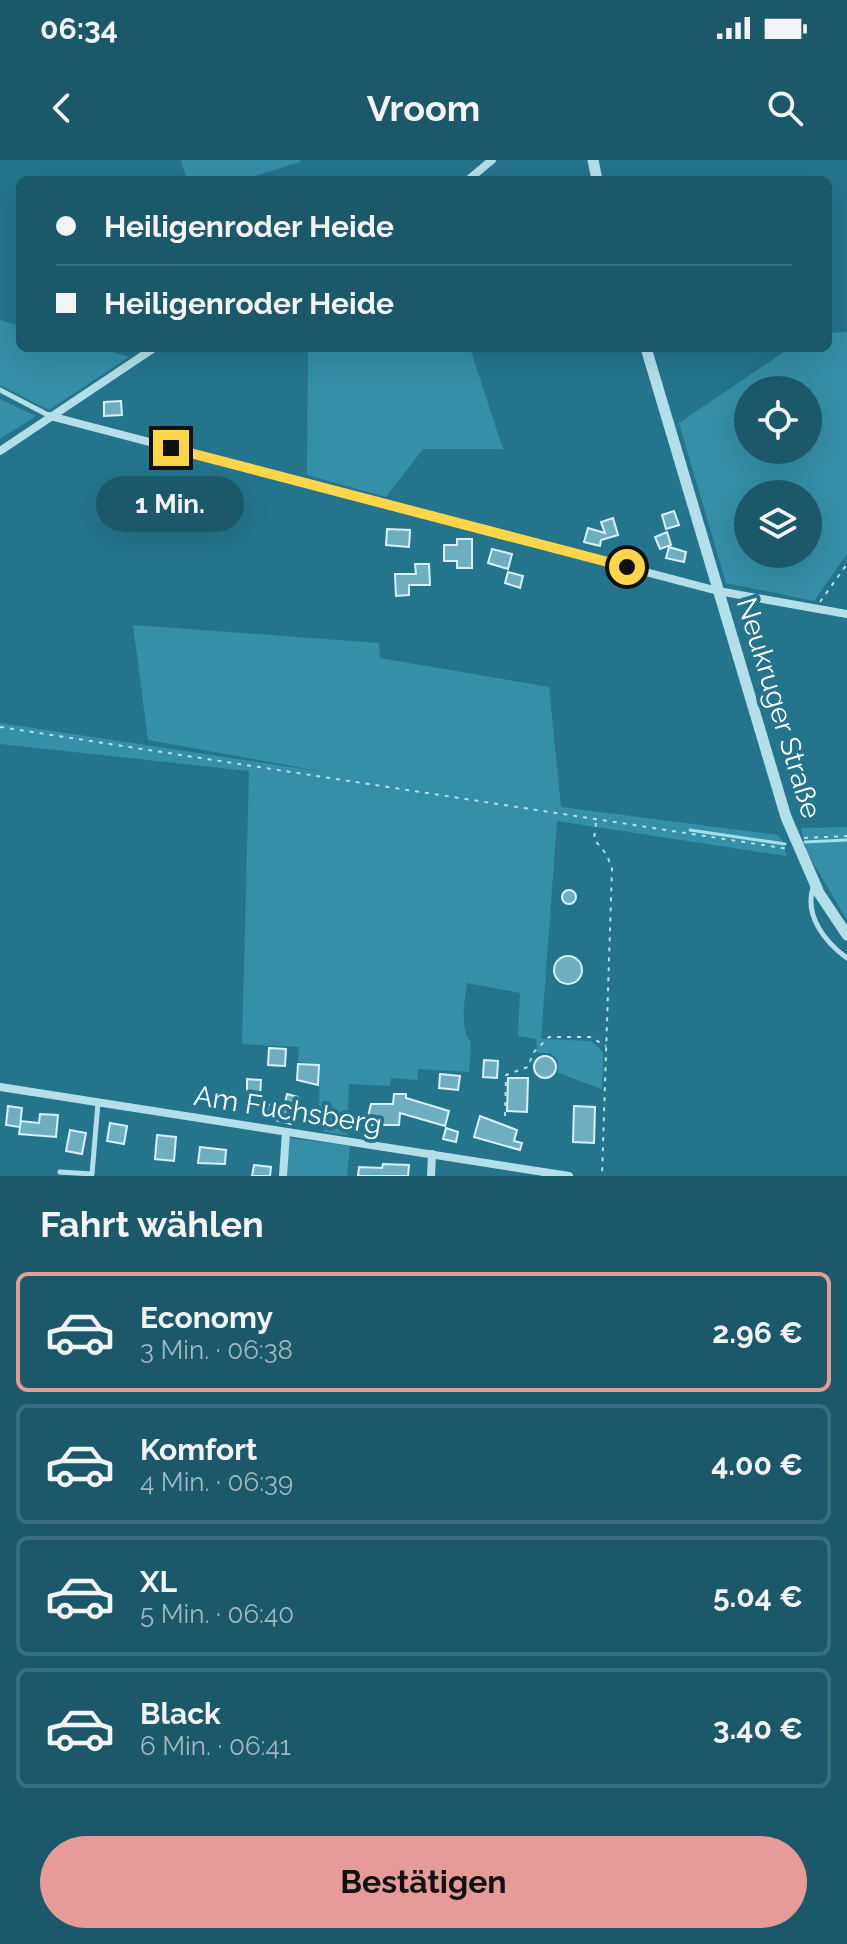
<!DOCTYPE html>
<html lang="de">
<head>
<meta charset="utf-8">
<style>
  body { margin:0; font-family:Raleway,sans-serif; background:#245e6f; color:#f1f3f6; height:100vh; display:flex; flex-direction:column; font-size:30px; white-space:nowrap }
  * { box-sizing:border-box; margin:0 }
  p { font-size:26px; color:#a0b8c0 }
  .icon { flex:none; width:44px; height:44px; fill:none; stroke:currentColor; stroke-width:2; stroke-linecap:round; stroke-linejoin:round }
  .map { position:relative; height:1016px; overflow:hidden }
  .details { display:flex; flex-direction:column; background:#1b5869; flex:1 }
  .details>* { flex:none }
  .guide { position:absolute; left:16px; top:16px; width:816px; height:176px; border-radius:12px; box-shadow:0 8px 32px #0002; display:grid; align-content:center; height:176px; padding:0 40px; background:#1b5869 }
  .tools { position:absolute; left:734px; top:216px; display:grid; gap:16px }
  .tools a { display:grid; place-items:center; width:88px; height:88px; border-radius:50%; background:#1b5869; box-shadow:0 8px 32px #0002; font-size:40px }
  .end { position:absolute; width:36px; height:36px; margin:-18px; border:10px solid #ffd54a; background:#111; box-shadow:0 0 0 4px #111 }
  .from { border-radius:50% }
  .bubble { position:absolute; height:56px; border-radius:28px; background:#1b5869; box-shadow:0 8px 32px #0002; font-size:26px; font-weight:700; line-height:56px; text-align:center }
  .guide b { display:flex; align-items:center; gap:28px; height:76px; font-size:30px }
  .guide b+b { border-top:2px solid #396e7d }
  .guide i { width:20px; height:20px; background:#f1f3f6 }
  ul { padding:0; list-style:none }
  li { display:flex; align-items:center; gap:24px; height:120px; margin:0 16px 12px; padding:0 24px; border:4px solid #396e7d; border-radius:12px }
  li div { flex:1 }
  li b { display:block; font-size:30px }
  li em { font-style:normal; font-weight:700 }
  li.on { border-color:#e69b98 }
  li>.icon { width:72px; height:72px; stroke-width:1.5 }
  h2 { padding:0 40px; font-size:36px; line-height:96px }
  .button { display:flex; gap:16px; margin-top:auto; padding:16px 40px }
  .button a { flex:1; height:92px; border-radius:48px; background:#e69b98; color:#111; font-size:32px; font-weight:700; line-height:92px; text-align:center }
  .status { display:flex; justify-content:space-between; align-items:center; height:56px; padding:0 40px; background:#1b5869; direction:ltr }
  .status svg { height:22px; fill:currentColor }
  header { display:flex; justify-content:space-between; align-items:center; height:104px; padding:0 40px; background:#1b5869; font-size:36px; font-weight:700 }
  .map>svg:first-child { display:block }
  .green { fill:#358fa7; fill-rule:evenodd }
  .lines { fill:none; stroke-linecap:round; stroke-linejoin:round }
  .stream { stroke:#a7deeb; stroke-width:3 }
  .building { fill:#6dafc1; stroke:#d7f1f8; stroke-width:2 }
  .path { stroke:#b3dfeb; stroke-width:2; stroke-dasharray:4 6; stroke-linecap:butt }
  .service { stroke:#b3dfeb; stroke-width:5 }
  .minor { stroke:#b3dfeb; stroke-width:8 }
  .tertiary { stroke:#b3dfeb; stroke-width:11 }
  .route { stroke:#ffd54a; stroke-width:10 }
  .labels { text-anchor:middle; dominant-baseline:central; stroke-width:8; stroke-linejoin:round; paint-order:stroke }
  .street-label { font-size:28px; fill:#fff; stroke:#24758c }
</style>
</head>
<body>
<div class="status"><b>06:34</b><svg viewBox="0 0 49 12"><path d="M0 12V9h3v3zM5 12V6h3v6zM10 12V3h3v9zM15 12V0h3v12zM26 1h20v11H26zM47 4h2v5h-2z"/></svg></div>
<header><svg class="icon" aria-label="back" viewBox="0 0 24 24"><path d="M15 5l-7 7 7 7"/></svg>Vroom<svg class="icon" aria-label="search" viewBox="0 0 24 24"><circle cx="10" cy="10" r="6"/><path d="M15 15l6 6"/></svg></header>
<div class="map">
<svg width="847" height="1016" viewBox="0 0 847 1016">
  <rect width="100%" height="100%" fill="#24758c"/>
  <g class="green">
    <polygon points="181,0 300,0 300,2 242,20 187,20"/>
    <polygon points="0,160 20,166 20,188 98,188 129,197 49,250 0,225"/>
    <path d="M 847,172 L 847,394 L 814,441 L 726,423 L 679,263 L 790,188 L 828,188 L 828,173 ZM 748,230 L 808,230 L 808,290 L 748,290 ZM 748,334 L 808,334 L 808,394 L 748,394 Z"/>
    <polygon points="268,188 470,188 503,289 423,289 386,337 307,315 308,192"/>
    <polygon points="0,239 36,256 0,279"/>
    <path d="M 133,465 L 379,483 L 380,498 L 549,527 L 561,647 L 777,675 L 783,681 L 786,696 L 557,661 L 541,879 L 591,881 L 603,892 L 602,929 L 558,913 L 558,900 L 550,893 L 537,893 L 536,879 L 518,876 L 520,833 L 467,823 C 465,839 459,869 471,882 L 469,912 L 418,909 L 417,920 L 391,918 L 390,926 L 349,924 L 347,975 L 324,972 L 323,957 L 319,956 L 320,904 L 298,902 L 299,887 L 242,884 L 249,611 L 0,584 L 0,563 L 330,613 L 148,580 Z"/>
    <polygon points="847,667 847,760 806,691 801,668"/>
    <polygon points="289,978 350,986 347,1016 286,1016"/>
  </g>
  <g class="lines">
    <g class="stream">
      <polyline points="690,670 785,684"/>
      <polyline points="805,682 847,680"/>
    </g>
  </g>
  <g class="building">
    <polygon points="121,241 122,255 104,256 104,242"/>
    <polygon points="674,351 679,365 666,369 662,355"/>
    <polygon points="613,358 618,375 601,380 600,386 584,382 588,368 605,373 601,362"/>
    <polygon points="387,369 410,370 409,387 386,385"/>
    <polygon points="667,372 671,385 660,389 655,377"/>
    <polygon points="457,379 472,379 472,408 457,408 457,401 444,401 444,385 457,385"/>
    <polygon points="669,387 686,392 684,402 666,398"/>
    <polygon points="492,389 512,394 508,409 488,403"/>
    <polygon points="415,404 429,404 430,425 409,425 409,435 396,436 395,414 416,414"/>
    <polygon points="508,412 523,416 520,428 505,423"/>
    <circle cx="569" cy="737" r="7"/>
    <circle cx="568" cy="810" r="14"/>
    <polygon points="269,888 286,889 285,906 268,905"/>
    <circle cx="545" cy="907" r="11"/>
    <polygon points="484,900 498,901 497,918 483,917"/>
    <polygon points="298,904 319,905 318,925 297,920"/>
    <polygon points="440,914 460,916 458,930 439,928"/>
    <polygon points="508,918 528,918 527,952 507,951"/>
    <polygon points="247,919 261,920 260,937 247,936"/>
    <polygon points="287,934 298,937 291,964 263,957 266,944 284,948"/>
    <polygon points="394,934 406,934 406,938 449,951 445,966 400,953 399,965 366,965 371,944 393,944"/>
    <polygon points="8,946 22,948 20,966 21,961 39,963 40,954 58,955 56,977 19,974 20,967 6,965"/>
    <polygon points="574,946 595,947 594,983 573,982"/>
    <polygon points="480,956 517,970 514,981 522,983 520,990 474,977"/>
    <polygon points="110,963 127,966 124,984 107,981"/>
    <polygon points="446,968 458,972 456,982 443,979"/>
    <polygon points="70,970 86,973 82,994 66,991"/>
    <polygon points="157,975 176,977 174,1001 155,999"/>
    <polygon points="200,987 226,990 225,1004 198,1003"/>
    <polygon points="383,1004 409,1005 408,1016 358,1016 359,1007 382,1008"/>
    <polygon points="254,1005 271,1007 270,1016 252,1016"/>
  </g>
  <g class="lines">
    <g class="path">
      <polyline points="820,442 847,404"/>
      <polyline points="0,567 789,689"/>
      <polyline points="596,663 594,679 607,695 612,709 602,1016"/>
      <polyline points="804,678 847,676"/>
      <polyline points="505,956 506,915 528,907 533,893 549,877 590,877 606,886"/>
    </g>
    <g class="service">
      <polyline points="0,230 50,256"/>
      <path d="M 813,728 C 804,756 826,783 847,798"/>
      <polyline points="60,1012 92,1014 98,943"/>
    </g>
    <g class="minor">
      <polyline points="468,20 492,0"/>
      <polyline points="50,256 718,431 847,454"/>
      <polyline points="0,291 154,188"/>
      <polyline points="0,927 569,1016"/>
      <polyline points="283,1016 286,972"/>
      <polyline points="431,1016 432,994"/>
    </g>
    <g class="tertiary">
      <polyline points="593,0 597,20"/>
      <polyline points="646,188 786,657 819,733 847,775"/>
    </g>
  </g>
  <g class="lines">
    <polyline class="route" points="171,288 627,407"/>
  </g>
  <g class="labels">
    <g class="street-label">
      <text transform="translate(779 548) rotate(73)">Neukruger Straße</text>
      <text transform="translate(288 950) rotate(9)">Am Fuchsberg</text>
    </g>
  </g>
</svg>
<div class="tools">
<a><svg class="icon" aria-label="locate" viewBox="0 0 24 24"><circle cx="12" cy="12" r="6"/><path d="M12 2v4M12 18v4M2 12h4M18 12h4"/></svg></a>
<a><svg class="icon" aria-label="layers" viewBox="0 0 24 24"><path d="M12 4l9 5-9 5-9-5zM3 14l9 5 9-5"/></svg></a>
</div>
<i class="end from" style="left:627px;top:407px"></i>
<i class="end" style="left:171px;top:288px"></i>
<div class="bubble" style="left:96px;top:316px;width:148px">1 Min.</div>
<div class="guide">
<b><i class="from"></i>Heiligenroder Heide</b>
<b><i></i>Heiligenroder Heide</b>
</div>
</div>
<section class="details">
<h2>Fahrt wählen</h2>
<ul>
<li class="on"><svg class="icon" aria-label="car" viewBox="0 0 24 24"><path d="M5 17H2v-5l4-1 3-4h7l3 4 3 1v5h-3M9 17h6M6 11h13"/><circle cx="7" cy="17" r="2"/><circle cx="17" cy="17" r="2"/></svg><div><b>Economy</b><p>3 Min. · 06:38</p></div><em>2.96 €</em></li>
<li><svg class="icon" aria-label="car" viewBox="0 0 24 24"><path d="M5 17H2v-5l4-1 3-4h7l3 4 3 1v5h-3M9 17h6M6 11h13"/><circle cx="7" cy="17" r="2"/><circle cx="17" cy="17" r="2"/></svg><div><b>Komfort</b><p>4 Min. · 06:39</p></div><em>4.00 €</em></li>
<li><svg class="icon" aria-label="car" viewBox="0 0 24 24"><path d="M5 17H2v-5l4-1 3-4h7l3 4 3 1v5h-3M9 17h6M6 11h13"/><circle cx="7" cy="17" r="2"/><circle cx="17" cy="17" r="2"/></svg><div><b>XL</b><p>5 Min. · 06:40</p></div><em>5.04 €</em></li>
<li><svg class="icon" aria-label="car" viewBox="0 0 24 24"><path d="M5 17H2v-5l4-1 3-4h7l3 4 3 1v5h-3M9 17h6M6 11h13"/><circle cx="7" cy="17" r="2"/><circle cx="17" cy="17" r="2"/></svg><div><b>Black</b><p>6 Min. · 06:41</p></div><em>3.40 €</em></li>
</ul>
<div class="button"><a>Bestätigen</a></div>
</section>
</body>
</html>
